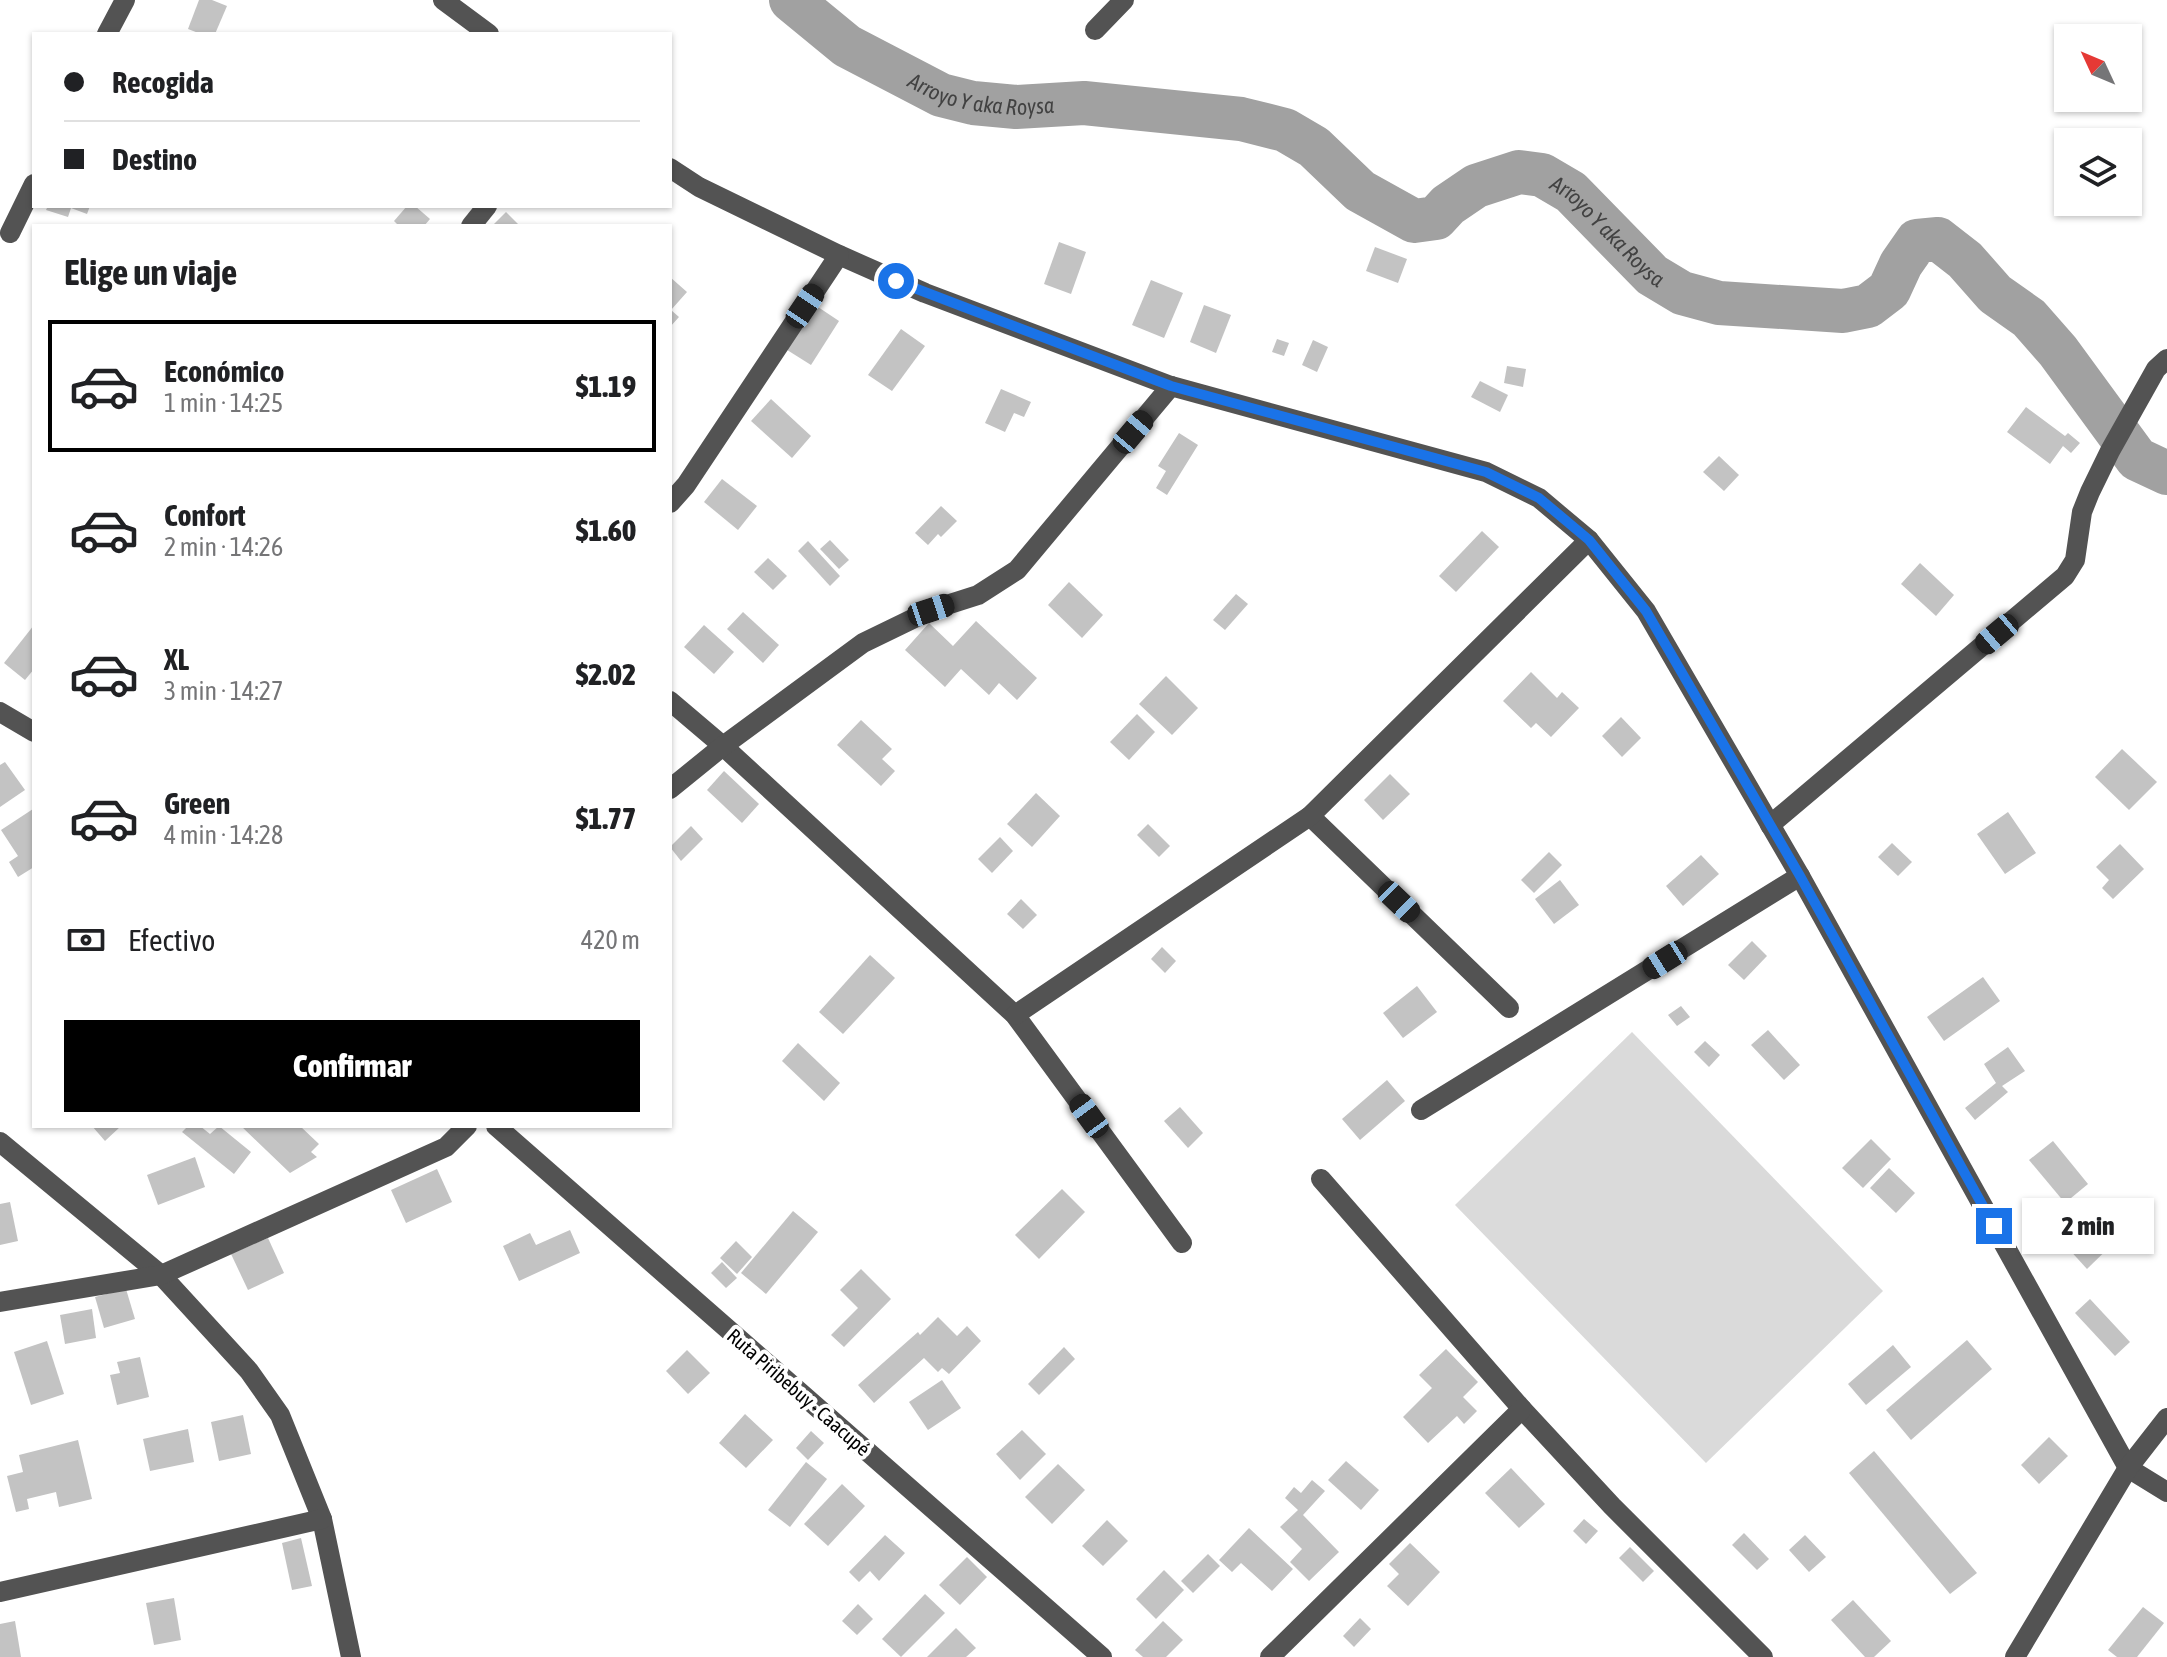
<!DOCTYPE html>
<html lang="es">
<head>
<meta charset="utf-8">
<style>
  body { margin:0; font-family:"Asap Condensed",sans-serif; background:#f2f2f2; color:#202124; height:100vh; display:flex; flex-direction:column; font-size:30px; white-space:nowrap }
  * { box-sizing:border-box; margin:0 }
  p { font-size:26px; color:#757577 }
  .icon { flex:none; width:44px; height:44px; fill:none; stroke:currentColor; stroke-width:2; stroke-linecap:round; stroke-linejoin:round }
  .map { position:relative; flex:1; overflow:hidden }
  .side { position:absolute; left:32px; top:224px; width:640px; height:904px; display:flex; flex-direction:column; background:#fff; border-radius:0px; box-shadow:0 2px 6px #0004 }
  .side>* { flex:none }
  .hud { position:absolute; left:32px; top:32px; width:640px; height:176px; border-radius:0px; box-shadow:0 2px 6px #0004; display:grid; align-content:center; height:176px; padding:0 32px; background:#fff }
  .needle { width:52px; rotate:314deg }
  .tools { position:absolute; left:2054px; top:24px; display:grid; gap:16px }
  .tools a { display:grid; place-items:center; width:88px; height:88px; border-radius:0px; background:#fff; box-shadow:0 2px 6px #0004; font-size:40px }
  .end { position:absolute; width:36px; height:36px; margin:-18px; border:10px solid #1a73e8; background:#fff; box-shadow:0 0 0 4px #fff }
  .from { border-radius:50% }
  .bubble { position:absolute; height:56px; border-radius:0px; background:#fff; box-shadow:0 2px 6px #0004; font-size:26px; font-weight:800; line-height:56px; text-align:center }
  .car { position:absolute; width:24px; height:48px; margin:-24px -12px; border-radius:10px; box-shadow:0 0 6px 2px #0007; background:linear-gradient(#222 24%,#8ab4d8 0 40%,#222 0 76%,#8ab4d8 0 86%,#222 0) }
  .hud b { display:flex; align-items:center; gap:28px; height:76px; font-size:30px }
  .hud b+b { border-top:2px solid #e0e0e0 }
  .hud i { width:20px; height:20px; background:#202124 }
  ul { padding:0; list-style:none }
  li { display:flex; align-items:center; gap:24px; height:132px; margin:0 16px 12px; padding:0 16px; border:4px solid transparent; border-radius:0px }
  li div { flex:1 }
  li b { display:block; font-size:30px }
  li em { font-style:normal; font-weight:800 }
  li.current { border-color:#000 }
  li>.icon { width:72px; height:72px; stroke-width:1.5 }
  h2 { padding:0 32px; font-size:36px; line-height:96px }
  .pay { display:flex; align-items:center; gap:20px; height:88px; padding:0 32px; font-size:30px }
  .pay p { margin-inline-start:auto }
  .action { display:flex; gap:16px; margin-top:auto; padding:16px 32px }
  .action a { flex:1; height:92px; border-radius:0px; background:#000; color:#fff; font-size:32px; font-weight:800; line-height:92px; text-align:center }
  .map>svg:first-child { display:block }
  .green { fill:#dadada }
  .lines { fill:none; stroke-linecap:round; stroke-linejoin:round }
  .river { stroke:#a1a1a1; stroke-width:44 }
  .building { fill:#c3c3c3 }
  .minor { stroke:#535353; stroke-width:20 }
  .route { stroke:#1a73e8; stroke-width:10 }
  .labels { text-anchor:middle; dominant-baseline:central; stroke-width:8; stroke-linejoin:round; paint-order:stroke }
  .street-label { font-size:20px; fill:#000; stroke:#fff }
  .water-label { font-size:22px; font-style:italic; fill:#424242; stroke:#fff }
</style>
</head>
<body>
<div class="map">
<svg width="2167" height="1657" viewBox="0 0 2167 1657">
  <rect width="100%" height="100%" fill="#fff"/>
  <polygon class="green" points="1632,1032 1883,1291 1706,1463 1455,1205"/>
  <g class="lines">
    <path class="river" id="s1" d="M 791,0 L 847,46 L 941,95 L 973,103 L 1016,107 L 1084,103 L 1241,119 L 1285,130 L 1314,147 L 1360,191 L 1414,221 L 1436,218 L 1448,205 L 1476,186 L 1519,172 L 1542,175 L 1571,192 L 1652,275 L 1682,293 L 1719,303 L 1843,311 L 1868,306 L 1889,290 L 1901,264 L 1917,241 L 1938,239 L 1965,260 L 1995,294 L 2029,318 L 2058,351 L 2137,459 L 2167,473"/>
  </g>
  <g class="building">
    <polygon points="199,0 212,0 227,6 215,34 201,34 188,29"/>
    <polygon points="48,206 90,206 87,214 71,208 68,217 46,210"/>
    <polygon points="407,206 415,206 430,219 424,226 399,226 394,221"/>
    <polygon points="506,212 520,226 492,226"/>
    <polygon points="1059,242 1086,252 1071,294 1044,284"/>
    <polygon points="1375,247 1407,259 1398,283 1366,271"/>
    <polygon points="670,277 687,292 671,310 679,317 670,327"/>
    <polygon points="1151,280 1183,293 1164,338 1132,325"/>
    <polygon points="812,303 839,321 811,365 784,348"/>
    <polygon points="1204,305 1231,315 1216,353 1190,342"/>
    <polygon points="901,329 925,346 892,391 868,375"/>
    <polygon points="1277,339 1289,343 1284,356 1272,352"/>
    <polygon points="1313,340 1328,347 1317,372 1302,365"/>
    <polygon points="1507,366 1526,369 1523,387 1504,383"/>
    <polygon points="1480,381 1508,395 1500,412 1471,397"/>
    <polygon points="1001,389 1031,402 1024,417 1014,413 1005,432 985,423"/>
    <polygon points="771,399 811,436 792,458 751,421"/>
    <polygon points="2026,407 2065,436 2068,433 2080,443 2071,453 2063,446 2050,464 2007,432"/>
    <polygon points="1179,433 1198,445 1167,495 1156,488 1166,471 1158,466"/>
    <polygon points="1719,456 1739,475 1724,491 1703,472"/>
    <polygon points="722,479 757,506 738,530 704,502"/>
    <polygon points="941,506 957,521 941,537 938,534 928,545 915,533"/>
    <polygon points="1482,531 1499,547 1456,592 1439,576"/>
    <polygon points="830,540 849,560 839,569 820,549"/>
    <polygon points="808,541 840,576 830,586 798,551"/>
    <polygon points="768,558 787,576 773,590 754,572"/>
    <polygon points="1920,563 1954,595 1936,616 1901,584"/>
    <polygon points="1069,582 1103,615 1082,638 1048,605"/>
    <polygon points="1236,594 1248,604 1225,630 1213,620"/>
    <polygon points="743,612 779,645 763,663 727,629"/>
    <polygon points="976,621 1037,678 1017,700 999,683 989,695 961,669 945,687 905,650 929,623 953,646"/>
    <polygon points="34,625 34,669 25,680 4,663"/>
    <polygon points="704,625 734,652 714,674 684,647"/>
    <polygon points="1531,672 1557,698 1562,692 1579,708 1551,737 1536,723 1531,728 1503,701"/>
    <polygon points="1166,676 1198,708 1172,735 1139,704"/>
    <polygon points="1137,714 1155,732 1129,760 1110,742"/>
    <polygon points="1621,717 1641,738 1622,757 1602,736"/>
    <polygon points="861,720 892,749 882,759 895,771 881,786 837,745"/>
    <polygon points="2122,749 2157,782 2129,810 2095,777"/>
    <polygon points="5,762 25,790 0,807 0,765"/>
    <polygon points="724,771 759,804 742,823 707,790"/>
    <polygon points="1390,774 1410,794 1383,820 1364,800"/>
    <polygon points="1036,793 1060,816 1032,847 1007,824"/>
    <polygon points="33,809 34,867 18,877 9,862 18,856 1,830"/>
    <polygon points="2008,812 2036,853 2005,874 1977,834"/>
    <polygon points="1148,824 1170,846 1159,857 1137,835"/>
    <polygon points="691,826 703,839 681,861 670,847"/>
    <polygon points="1000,837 1013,851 992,873 978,859"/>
    <polygon points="1892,843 1912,862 1898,876 1878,857"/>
    <polygon points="2120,844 2144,869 2113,899 2102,888 2109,880 2096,867"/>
    <polygon points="1549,852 1562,865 1534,893 1521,880"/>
    <polygon points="1701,855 1719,874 1683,906 1666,886"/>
    <polygon points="1560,880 1579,905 1554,924 1535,899"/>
    <polygon points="1021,899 1037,915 1023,929 1007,914"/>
    <polygon points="1752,941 1767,956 1744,980 1728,965"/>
    <polygon points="1162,947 1176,961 1165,973 1151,959"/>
    <polygon points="870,955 895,978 843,1034 819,1012"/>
    <polygon points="1983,977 2000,1001 1944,1041 1927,1017"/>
    <polygon points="1417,986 1437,1012 1403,1038 1383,1013"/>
    <polygon points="1681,1006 1690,1017 1677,1026 1668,1015"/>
    <polygon points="1768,1030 1800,1065 1784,1080 1751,1045"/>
    <polygon points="1705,1041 1720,1055 1709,1067 1694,1052"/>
    <polygon points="798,1043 840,1083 824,1101 782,1061"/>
    <polygon points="2008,1047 2025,1071 2002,1086 2008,1092 1975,1120 1965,1108 1996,1083 1984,1064"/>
    <polygon points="1387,1080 1405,1101 1360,1140 1342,1119"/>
    <polygon points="1180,1107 1203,1133 1188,1148 1164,1121"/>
    <polygon points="92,1126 121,1126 105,1141"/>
    <polygon points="188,1126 200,1126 210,1134 219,1126 251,1152 234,1174 182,1132"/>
    <polygon points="241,1126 300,1126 319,1144 311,1152 317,1157 290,1173"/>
    <polygon points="1871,1139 1891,1159 1863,1188 1842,1168"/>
    <polygon points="2053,1141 2088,1184 2065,1203 2029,1160"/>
    <polygon points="195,1157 205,1187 158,1205 147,1175"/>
    <polygon points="1889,1168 1915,1193 1896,1213 1870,1188"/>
    <polygon points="437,1169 452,1202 406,1223 391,1190"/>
    <polygon points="1062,1189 1085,1212 1039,1259 1015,1235"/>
    <polygon points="10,1202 18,1241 0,1245 0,1204"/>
    <polygon points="2109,1207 2129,1228 2087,1269 2067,1247"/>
    <polygon points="793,1211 818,1232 766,1294 741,1273"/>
    <polygon points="570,1230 580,1253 519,1281 503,1246 530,1233 536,1245"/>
    <polygon points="268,1238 284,1273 248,1290 231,1254"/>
    <polygon points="736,1241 752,1257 737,1274 720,1258"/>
    <polygon points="722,1262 737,1278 726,1288 711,1273"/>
    <polygon points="861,1269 891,1299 844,1347 831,1335 858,1308 840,1290"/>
    <polygon points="126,1289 135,1319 104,1328 95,1297"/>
    <polygon points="2090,1299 2130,1342 2115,1356 2075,1313"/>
    <polygon points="92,1309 96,1338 65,1344 60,1315"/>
    <polygon points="938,1317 957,1336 967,1326 981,1341 949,1374 942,1368 938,1372 924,1358 874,1403 858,1385 918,1332 920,1335"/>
    <polygon points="1967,1340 1992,1369 1911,1440 1886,1410"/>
    <polygon points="47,1341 64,1394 31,1405 14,1352"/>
    <polygon points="1893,1345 1911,1367 1866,1405 1848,1384"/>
    <polygon points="1064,1347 1075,1359 1039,1395 1028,1384"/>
    <polygon points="1446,1349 1478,1382 1463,1397 1477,1411 1464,1424 1457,1416 1428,1443 1403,1417 1432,1388 1419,1375"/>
    <polygon points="687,1350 710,1373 688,1394 666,1371"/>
    <polygon points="140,1357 149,1397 117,1405 110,1375 120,1373 117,1362"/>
    <polygon points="942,1380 961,1408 928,1430 909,1402"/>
    <polygon points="745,1414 773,1440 746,1468 719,1443"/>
    <polygon points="243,1415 251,1454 219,1461 211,1422"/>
    <polygon points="188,1429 194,1462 150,1471 143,1439"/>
    <polygon points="1022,1430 1046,1454 1020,1480 996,1454"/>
    <polygon points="811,1431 824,1443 808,1460 796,1448"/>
    <polygon points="2049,1437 2068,1456 2039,1484 2021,1465"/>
    <polygon points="78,1440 92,1499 59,1507 56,1492 27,1499 29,1509 16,1512 7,1476 23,1472 19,1455"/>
    <polygon points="1874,1451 1977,1573 1950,1594 1849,1473"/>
    <polygon points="1346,1461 1379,1490 1361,1510 1328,1480"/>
    <polygon points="806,1462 827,1479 790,1527 768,1510"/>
    <polygon points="1058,1464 1085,1490 1052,1524 1025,1497"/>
    <polygon points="1511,1468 1545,1504 1519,1528 1485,1493"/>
    <polygon points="1312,1480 1325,1491 1303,1515 1339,1552 1309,1581 1290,1562 1302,1549 1280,1527 1298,1510 1285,1498 1294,1487 1301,1493"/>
    <polygon points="842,1484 865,1506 828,1546 804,1524"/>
    <polygon points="1584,1519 1598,1531 1586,1544 1573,1531"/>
    <polygon points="1107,1520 1128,1541 1103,1566 1082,1546"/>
    <polygon points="1249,1528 1293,1569 1272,1591 1241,1563 1232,1572 1219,1560"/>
    <polygon points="1744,1533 1769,1559 1757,1570 1732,1545"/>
    <polygon points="885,1535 905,1553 879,1581 870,1571 859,1582 849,1572"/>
    <polygon points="1805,1535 1826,1557 1809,1572 1789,1550"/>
    <polygon points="301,1538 312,1586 292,1590 282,1543"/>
    <polygon points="1410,1543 1440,1572 1408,1606 1387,1586 1399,1574 1389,1564"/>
    <polygon points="1630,1547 1654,1571 1643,1582 1619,1558"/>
    <polygon points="1208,1554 1220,1566 1193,1593 1181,1581"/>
    <polygon points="967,1557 987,1577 960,1605 939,1585"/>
    <polygon points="1164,1570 1184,1590 1156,1619 1136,1599"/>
    <polygon points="925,1594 945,1613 901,1657 882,1639"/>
    <polygon points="174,1598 181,1640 154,1645 146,1603"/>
    <polygon points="1853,1600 1891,1641 1874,1657 1865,1657 1831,1620"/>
    <polygon points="858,1604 873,1619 857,1635 842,1621"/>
    <polygon points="2143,1607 2164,1623 2137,1657 2117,1657 2108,1650"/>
    <polygon points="1360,1618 1371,1629 1354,1647 1343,1636"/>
    <polygon points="15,1621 21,1657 0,1657 0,1624"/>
    <polygon points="1163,1621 1183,1640 1166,1657 1143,1657 1135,1650"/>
    <polygon points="956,1628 976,1648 966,1657 927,1657"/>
  </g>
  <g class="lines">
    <g class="minor">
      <polyline points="443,0 489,34"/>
      <polyline points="1095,30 1124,0"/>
      <polyline points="107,34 125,0"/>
      <polyline points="670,168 699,187 839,255 925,293 1171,386 1486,472 1539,498 1589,540 1646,611 1800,876 2128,1468 2167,1492"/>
      <polyline points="471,226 487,206"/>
      <polyline points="10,233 34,184"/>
      <polyline points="670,503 686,485 839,255"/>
      <polyline points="670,701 723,746 1015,1015 1182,1243"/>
      <polyline points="0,712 34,732"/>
      <polyline points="670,789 723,746 863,643 931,610 978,595 1017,570 1171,386"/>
      <polyline points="1310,816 1509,1008"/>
      <polyline points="1770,825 2065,576 2075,560 2082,512 2090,492 2110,451 2156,369 2167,359"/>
      <polyline points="1015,1015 1310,816 1589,540"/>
      <polyline points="1421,1110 1800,876"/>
      <polyline points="496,1126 1102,1657"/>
      <polyline points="0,1142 161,1275 249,1371 280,1415 322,1519 351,1657"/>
      <polyline points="1321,1179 1522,1409 1612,1506 1763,1657"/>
      <polyline points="0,1302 161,1275 446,1147 467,1126"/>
      <polyline points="0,1592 322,1519"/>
      <polyline points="1270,1657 1522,1409"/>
      <polyline points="2015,1657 2128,1468 2167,1418"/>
    </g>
  </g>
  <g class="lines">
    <polyline class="route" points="896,281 1171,386 1486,472 1539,498 1589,540 1646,611 1800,876 1994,1226"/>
  </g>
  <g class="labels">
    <g class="street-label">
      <text transform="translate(799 1392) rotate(41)">Ruta Piribebuy - Caacupé</text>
    </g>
    <g class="water-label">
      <text stroke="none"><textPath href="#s1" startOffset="218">Arroyo Y aka Roysa</textPath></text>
      <text stroke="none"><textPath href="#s1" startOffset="914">Arroyo Y aka Roysa</textPath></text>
    </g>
  </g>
</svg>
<div class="tools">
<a><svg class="needle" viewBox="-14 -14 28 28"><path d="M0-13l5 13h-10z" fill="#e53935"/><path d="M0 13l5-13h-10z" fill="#757577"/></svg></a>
<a><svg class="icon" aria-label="layers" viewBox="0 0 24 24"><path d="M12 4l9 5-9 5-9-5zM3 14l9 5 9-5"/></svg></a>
</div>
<i class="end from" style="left:896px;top:281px"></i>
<i class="end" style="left:1994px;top:1226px"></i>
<div class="bubble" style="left:2022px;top:1198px;width:132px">2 min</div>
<i class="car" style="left:805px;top:306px;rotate:34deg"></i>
<i class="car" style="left:1133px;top:432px;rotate:40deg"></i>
<i class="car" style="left:931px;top:610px;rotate:72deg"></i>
<i class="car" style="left:1997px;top:634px;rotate:230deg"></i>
<i class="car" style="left:1399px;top:902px;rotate:134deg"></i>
<i class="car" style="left:1665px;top:960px;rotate:238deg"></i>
<i class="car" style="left:1089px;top:1116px;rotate:324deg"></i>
<div class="hud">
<b><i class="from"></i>Recogida</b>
<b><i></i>Destino</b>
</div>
<section class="side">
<h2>Elige un viaje</h2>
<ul>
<li class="current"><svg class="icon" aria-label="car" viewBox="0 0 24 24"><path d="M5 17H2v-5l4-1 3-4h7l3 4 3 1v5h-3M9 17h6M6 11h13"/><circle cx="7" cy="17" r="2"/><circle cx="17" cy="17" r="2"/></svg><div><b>Económico</b><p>1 min · 14:25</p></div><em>$1.19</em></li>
<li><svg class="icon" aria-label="car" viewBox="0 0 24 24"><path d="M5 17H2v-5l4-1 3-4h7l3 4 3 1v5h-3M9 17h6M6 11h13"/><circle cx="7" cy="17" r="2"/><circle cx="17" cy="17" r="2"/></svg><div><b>Confort</b><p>2 min · 14:26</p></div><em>$1.60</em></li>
<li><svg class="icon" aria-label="car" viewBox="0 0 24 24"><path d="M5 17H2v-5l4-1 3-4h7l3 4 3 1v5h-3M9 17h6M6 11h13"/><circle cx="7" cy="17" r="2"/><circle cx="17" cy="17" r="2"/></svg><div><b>XL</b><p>3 min · 14:27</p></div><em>$2.02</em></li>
<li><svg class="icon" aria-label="car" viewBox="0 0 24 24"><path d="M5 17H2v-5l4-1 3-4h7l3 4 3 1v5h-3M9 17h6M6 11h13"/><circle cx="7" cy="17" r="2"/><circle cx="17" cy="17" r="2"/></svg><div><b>Green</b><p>4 min · 14:28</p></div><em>$1.77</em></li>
</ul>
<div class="pay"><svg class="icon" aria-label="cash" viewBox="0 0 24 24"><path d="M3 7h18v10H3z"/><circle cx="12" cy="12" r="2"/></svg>Efectivo<p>420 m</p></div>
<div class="action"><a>Confirmar</a></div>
</section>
</div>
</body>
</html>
